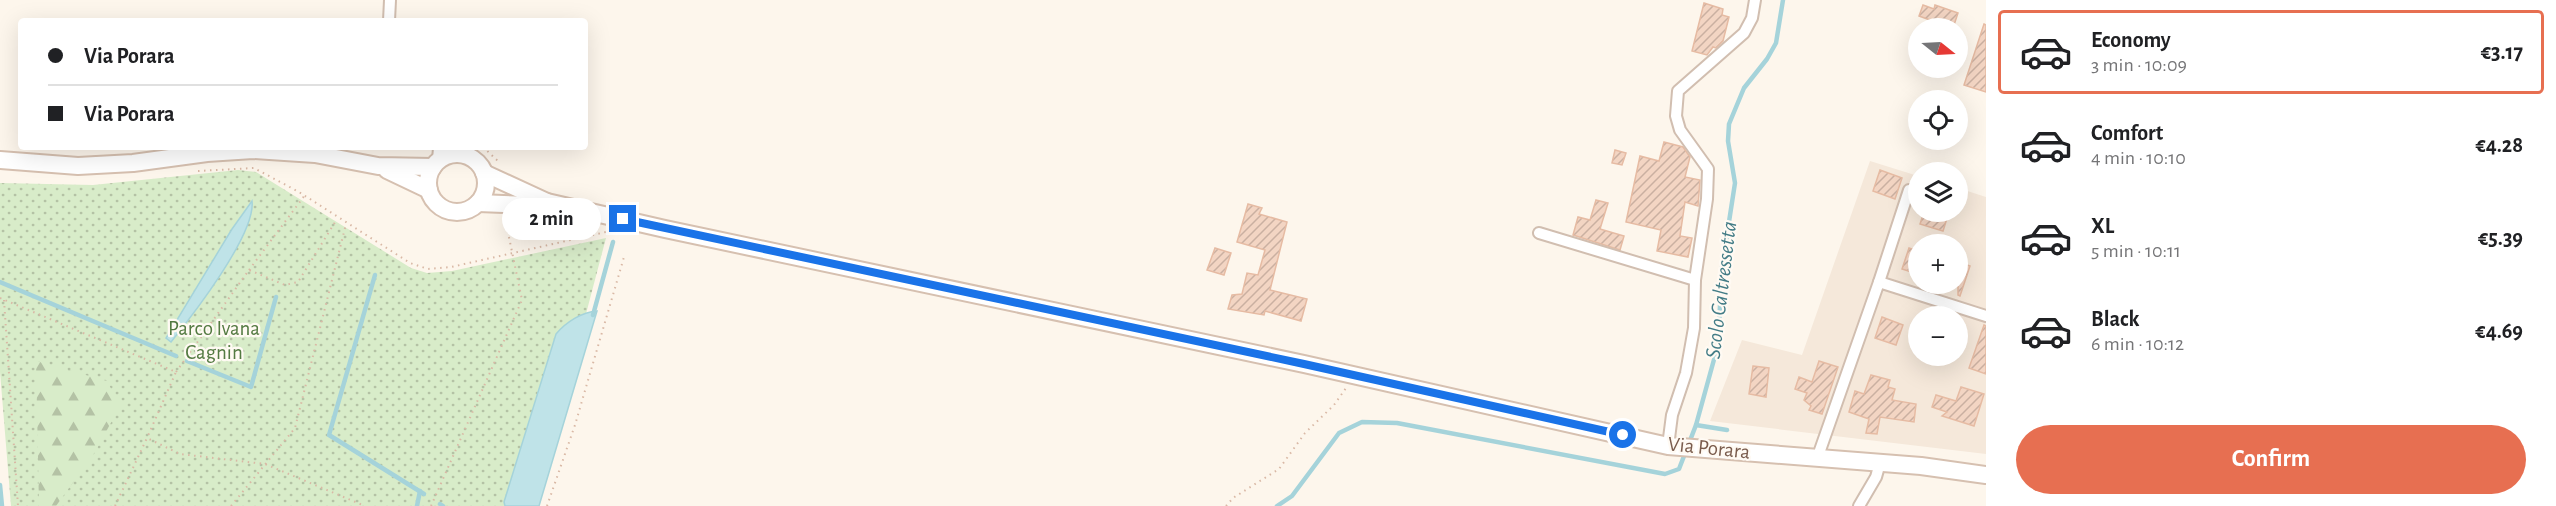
<!DOCTYPE html>
<html lang="en">
<head>
<meta charset="utf-8">
<style>
  body { margin:0; font-family:"Alegreya Sans",sans-serif; background:#f6f6f6; color:#202124; height:100vh; display:flex; flex-direction:column; font-size:22px; white-space:nowrap }
  * { box-sizing:border-box; margin:0 }
  p { font-size:20px; color:#757577 }
  .icon { flex:none; width:33px; height:33px; fill:none; stroke:currentColor; stroke-width:2; stroke-linecap:round; stroke-linejoin:round }
  .map { position:relative; flex:1; overflow:hidden }
  .details { display:flex; flex-direction:column; background:#fff; width:570px }
  .details>* { flex:none }
  .top-card { position:absolute; left:18px; top:18px; width:570px; height:132px; border-radius:6px; box-shadow:0 6px 24px #0002; display:grid; align-content:center; height:132px; padding:0 30px; background:#fff }
  .needle { width:39px; rotate:108deg }
  .controls { position:absolute; left:1908px; top:18px; display:grid; gap:12px }
  .controls a { display:grid; place-items:center; width:60px; height:60px; border-radius:50%; background:#fff; box-shadow:0 6px 24px #0002; font-size:30px }
  .end { position:absolute; width:27px; height:27px; margin:-14px; border:8px solid #1a73e8; background:#fff; box-shadow:0 0 0 3px #fff }
  .from { border-radius:50% }
  .bubble { position:absolute; height:42px; border-radius:21px; background:#fff; box-shadow:0 6px 24px #0002; font-size:20px; font-weight:700; line-height:42px; text-align:center }
  .top-card b { display:flex; align-items:center; gap:21px; height:57px; font-size:22px }
  .top-card b+b { border-top:2px solid #e0e0e0 }
  .top-card i { width:15px; height:15px; background:#202124 }
  ul { padding:10px 0 0; list-style:none }
  li { display:flex; align-items:center; gap:18px; height:84px; margin:0 12px 9px; padding:0 18px; border:3px solid transparent; border-radius:6px }
  li div { flex:1 }
  li b { display:block; font-size:22px }
  li em { font-style:normal; font-weight:700 }
  li.selected { border-color:#e76f51 }
  li>.icon { width:54px; height:54px; stroke-width:1.5 }
  .primary-button { display:flex; gap:12px; margin-top:auto; padding:12px 30px }
  .primary-button a { flex:1; height:69px; border-radius:36px; background:#e76f51; color:#fff; font-size:24px; font-weight:700; line-height:69px; text-align:center }
  main { display:flex; flex:1; min-height:0 }
  .map>svg:first-child { display:block }
  .residential { fill:#f5e8da; fill-rule:evenodd }
  .grass { fill:url(#grass-dots) }
  .forest { fill:url(#forest-firs) }
  .water { fill:#bfe3e8; stroke:#a5d3da; stroke-width:1.5 }
  .lines { fill:none; stroke-linecap:round; stroke-linejoin:round }
  .stream { stroke:#a5d3da; stroke-width:4.5 }
  .building { fill:url(#building-hatch); stroke:#e6bba3; stroke-width:1.5 }
  .street-casing { stroke:#d1beb0; stroke-width:14 }
  .secondary-casing { stroke:#d6c0b0; stroke-width:20 }
  .path { stroke:#d9b8a5; stroke-width:2; stroke-dasharray:1.5 4.5; stroke-linecap:butt }
  .street { stroke:#fff; stroke-width:10 }
  .secondary { stroke:#fff; stroke-width:16 }
  .route { stroke:#1a73e8; stroke-width:8 }
  .labels { text-anchor:middle; dominant-baseline:central; stroke-width:4.5; stroke-linejoin:round; paint-order:stroke }
  .park-label { font-size:21px; fill:#537a41; stroke:#fffaf3 }
  .street-label { font-size:21px; fill:#7a5c4d; stroke:#fffaf3 }
  .water-label { font-size:22px; font-style:italic; fill:#437c86; stroke:#fffaf3 }
</style>
</head>
<body>
<main>
<div class="map">
<svg width="1986" height="506" viewBox="0 0 1986 506">
  <defs>
    <pattern id="grass-dots" width="8" height="8" patternUnits="userSpaceOnUse" patternTransform="scale(1.5)"><rect width="8" height="8" fill="#d8ecc9"/><path d="M2 2h.1M6 6h.1" fill="none" stroke="#b4c2a5" stroke-width="1.8" stroke-linecap="round"/></pattern>
    <pattern id="forest-firs" width="22" height="20" patternUnits="userSpaceOnUse" patternTransform="scale(1.5)"><rect width="22" height="20" fill="#d8ecc9"/><path d="M5 1l3.5 6h-7zM16 11l3.5 6h-7z" fill="#b4c2a5"/></pattern>
    <pattern id="building-hatch" width="6" height="6" patternUnits="userSpaceOnUse" patternTransform="scale(1.5)"><rect width="6" height="6" fill="#f3d5c3"/><path d="M-1 1l2-2M0 6l6-6M5 7l2-2" fill="none" stroke="#cab0a1"/></pattern>
  </defs>
  <rect width="100%" height="100%" fill="#fdf6ec"/>
  <path class="residential" d="M 1870,161 L 1918,176 L 1918,212 L 1958,212 L 1958,188 L 1986,197 L 1986,454 L 1710,421 L 1742,340 L 1802,355 ZM 1918,244 L 1958,244 L 1958,284 L 1918,284 ZM 1918,316 L 1958,316 L 1958,356 L 1918,356 Z"/>
  <polygon class="grass" points="238,170 256,172 411,268 427,273 452,271 606,238 582,329 525,506 11,506 0,372 0,183 93,185"/>
  <polygon class="forest" points="36,361 107,381 120,406 95,452 56,506 39,506"/>
  <g class="water">
    <path d="M 252,201 C 256,234 192,316 171,342 L 166,338 L 232,229 Z"/>
    <path d="M 597,311 L 539,506 L 505,506 L 504,502 L 556,334 C 566,322 582,312 597,311 Z"/>
  </g>
  <g class="lines">
    <g class="stream">
      <polyline points="375,275 329,435 424,494"/>
      <polyline points="0,282 176,356"/>
      <polyline points="593,315 613,242"/>
      <polyline points="187,361 251,387 276,297"/>
      <polyline points="1696,425 1727,430"/>
      <polyline points="0,485 2,506"/>
      <polyline points="440,504 443,506"/>
      <polyline points="417,506 420,491"/>
      <polyline points="1277,506 1292,496 1339,433 1362,422 1397,423 1665,474 1679,469 1696,425 1718,345 1722,267 1735,183 1728,141 1729,124 1744,88 1767,59 1776,43 1783,0"/>
    </g>
  </g>
  <g class="building">
    <polygon points="1704,3 1723,9 1722,15 1729,17 1723,41 1716,48 1713,47 1707,55 1692,51"/>
    <polygon points="1923,5 1934,9 1935,5 1958,13 1953,28 1927,28 1930,20 1919,16"/>
    <polygon points="1984,24 1986,25 1986,92 1964,85"/>
    <polygon points="1664,142 1683,147 1690,157 1685,177 1700,180 1698,206 1685,202 1680,236 1692,238 1688,257 1657,251 1661,230 1626,222 1640,156 1659,161"/>
    <polygon points="1615,150 1626,153 1622,165 1612,163"/>
    <polygon points="1880,170 1902,178 1895,199 1873,191"/>
    <polygon points="1596,200 1608,203 1600,229 1624,236 1620,250 1573,235 1578,217 1590,220"/>
    <polygon points="1248,204 1262,208 1259,214 1287,222 1270,290 1307,299 1301,321 1265,311 1264,315 1228,309 1232,295 1242,294 1247,273 1258,275 1265,250 1237,242"/>
    <polygon points="1924,212 1949,212 1943,231 1920,224"/>
    <polygon points="1215,248 1231,253 1224,275 1207,270"/>
    <polygon points="1909,248 1918,251 1918,274 1902,269"/>
    <polygon points="1958,262 1970,266 1960,296 1958,295"/>
    <polygon points="1882,317 1903,325 1896,345 1875,338"/>
    <polygon points="1984,325 1986,326 1986,374 1969,368"/>
    <polygon points="1819,361 1838,367 1822,414 1809,410 1811,406 1804,400 1807,393 1795,389 1799,377 1812,382"/>
    <polygon points="1753,366 1769,368 1766,397 1749,394"/>
    <polygon points="1871,375 1890,380 1888,387 1895,389 1892,400 1916,404 1914,422 1880,417 1877,434 1866,433 1869,419 1849,412 1855,391 1864,394"/>
    <polygon points="1961,387 1984,394 1974,426 1942,416 1947,412 1932,407 1936,395 1956,401"/>
  </g>
  <g class="lines">
    <defs>
      <g id="street">
        <polyline points="389,21 390,0"/>
        <polyline points="457,147 464,155"/>
        <polyline points="438,161 439,147"/>
        <polyline points="1539,233 1695,280"/>
        <polyline points="1879,282 1909,190"/>
        <polyline points="1668,446 1672,415 1686,373 1694,328 1695,280 1707,199 1708,169 1680,130 1676,116 1678,91 1744,33 1752,18 1755,0"/>
        <polyline points="1818,456 1879,282 1986,316"/>
        <polyline points="1859,506 1876,477 1880,463"/>
      </g>
      <g id="secondary">
        <circle cx="457" cy="183" r="29"/>
        <polyline points="0,160 78,166 133,163 207,153 253,150 315,154 378,166 433,167"/>
        <polyline points="387,170 429,190"/>
        <polyline points="484,173 547,202 665,229 1304,364 1668,446 1921,466 1986,475"/>
        <polyline points="478,203 529,205 547,202"/>
      </g>
    </defs>
    <use href="#street" class="street-casing"/>
    <use href="#secondary" class="secondary-casing"/>
    <g class="path">
      <polyline points="483,147 500,163"/>
      <polyline points="198,171 254,168 299,192 410,263 428,269 451,267 606,232"/>
      <polyline points="249,270 305,195"/>
      <polyline points="0,298 176,372 147,438"/>
      <polyline points="4,300 18,506"/>
      <polyline points="176,372 249,270 285,285 298,282 337,219"/>
      <polyline points="115,506 147,438 180,454 265,464 365,506"/>
      <polyline points="231,506 295,428 346,224"/>
      <polyline points="431,506 522,300 505,218"/>
      <polyline points="547,506 575,425 624,257"/>
      <polyline points="1226,506 1233,498 1279,469 1305,433 1334,405 1346,388"/>
    </g>
    <use href="#street" class="street"/>
    <use href="#secondary" class="secondary"/>
  </g>
  <g class="lines">
    <polyline class="route" points="623,219 1304,364 1623,435"/>
  </g>
  <g class="labels">
    <g class="park-label">
      <text x="214" y="328">Parco Ivana<tspan x="214" dy="24">Cagnin</tspan></text>
    </g>
    <g class="street-label">
      <text transform="translate(1709 448) rotate(6)">Via Porara</text>
    </g>
    <g class="water-label">
      <text transform="translate(1721 290) rotate(-83)">Scolo Caltressetta</text>
    </g>
  </g>
</svg>
<div class="controls">
<a><svg class="needle" viewBox="-14 -14 28 28"><path d="M0-13l5 13h-10z" fill="#e53935"/><path d="M0 13l5-13h-10z" fill="#757577"/></svg></a>
<a><svg class="icon" aria-label="locate" viewBox="0 0 24 24"><circle cx="12" cy="12" r="6"/><path d="M12 2v4M12 18v4M2 12h4M18 12h4"/></svg></a>
<a><svg class="icon" aria-label="layers" viewBox="0 0 24 24"><path d="M12 4l9 5-9 5-9-5zM3 14l9 5 9-5"/></svg></a>
<a>+</a>
<a>−</a>
</div>
<i class="end from" style="left:1623px;top:435px"></i>
<i class="end" style="left:623px;top:219px"></i>
<div class="bubble" style="left:502px;top:198px;width:99px">2 min</div>
<div class="top-card">
<b><i class="from"></i>Via Porara</b>
<b><i></i>Via Porara</b>
</div>
</div>
<section class="details">
<ul>
<li class="selected"><svg class="icon" aria-label="car" viewBox="0 0 24 24"><path d="M5 17H2v-5l4-1 3-4h7l3 4 3 1v5h-3M9 17h6M6 11h13"/><circle cx="7" cy="17" r="2"/><circle cx="17" cy="17" r="2"/></svg><div><b>Economy</b><p>3 min · 10:09</p></div><em>€3.17</em></li>
<li><svg class="icon" aria-label="car" viewBox="0 0 24 24"><path d="M5 17H2v-5l4-1 3-4h7l3 4 3 1v5h-3M9 17h6M6 11h13"/><circle cx="7" cy="17" r="2"/><circle cx="17" cy="17" r="2"/></svg><div><b>Comfort</b><p>4 min · 10:10</p></div><em>€4.28</em></li>
<li><svg class="icon" aria-label="car" viewBox="0 0 24 24"><path d="M5 17H2v-5l4-1 3-4h7l3 4 3 1v5h-3M9 17h6M6 11h13"/><circle cx="7" cy="17" r="2"/><circle cx="17" cy="17" r="2"/></svg><div><b>XL</b><p>5 min · 10:11</p></div><em>€5.39</em></li>
<li><svg class="icon" aria-label="car" viewBox="0 0 24 24"><path d="M5 17H2v-5l4-1 3-4h7l3 4 3 1v5h-3M9 17h6M6 11h13"/><circle cx="7" cy="17" r="2"/><circle cx="17" cy="17" r="2"/></svg><div><b>Black</b><p>6 min · 10:12</p></div><em>€4.69</em></li>
</ul>
<div class="primary-button"><a>Confirm</a></div>
</section>
</main>
</body>
</html>
